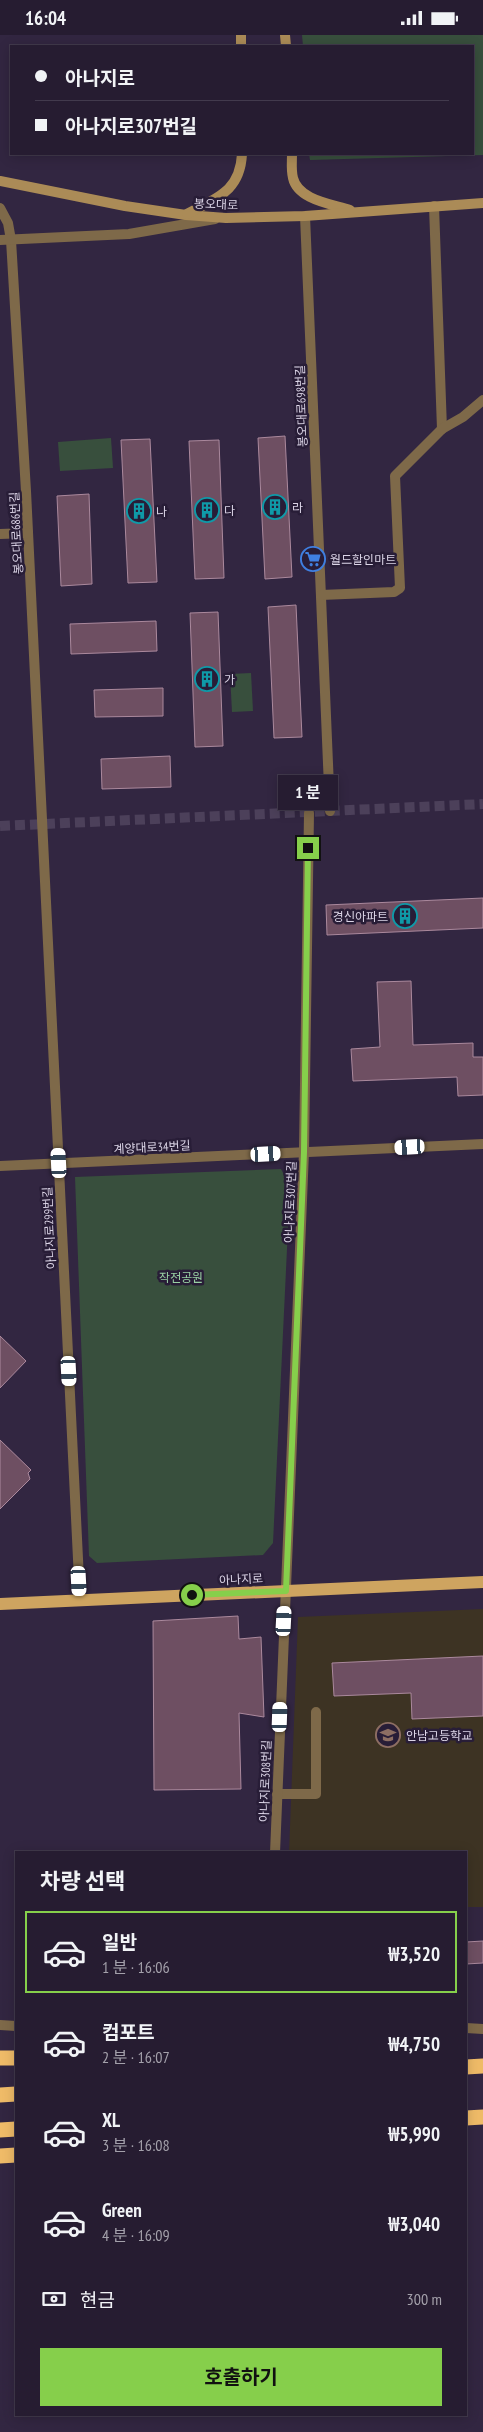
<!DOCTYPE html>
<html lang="ko">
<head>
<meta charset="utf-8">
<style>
  body { margin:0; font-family:"PT Sans Narrow","Noto Sans KR",sans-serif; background:#2e2539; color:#f1f3f6; height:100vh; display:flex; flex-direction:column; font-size:19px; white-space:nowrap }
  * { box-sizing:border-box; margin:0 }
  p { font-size:16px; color:#a4a1ab }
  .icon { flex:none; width:28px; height:28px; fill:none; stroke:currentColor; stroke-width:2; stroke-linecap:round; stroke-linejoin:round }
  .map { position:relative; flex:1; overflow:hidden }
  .details { position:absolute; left:15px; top:1816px; width:452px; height:565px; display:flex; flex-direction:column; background:#261c31; border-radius:0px; box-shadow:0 2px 12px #0003,0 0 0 1px #423a4d }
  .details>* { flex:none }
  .hud { position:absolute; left:10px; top:10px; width:464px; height:110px; border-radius:0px; box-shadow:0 2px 12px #0003,0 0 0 1px #423a4d; display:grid; align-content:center; height:110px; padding:0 25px; background:#261c31 }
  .end { position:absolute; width:22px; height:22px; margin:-11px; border:6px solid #86cf4b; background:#111; box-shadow:0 0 0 2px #111 }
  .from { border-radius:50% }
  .bubble { position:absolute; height:35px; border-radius:0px; background:#261c31; box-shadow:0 2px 12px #0003,0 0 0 1px #423a4d; font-size:16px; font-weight:700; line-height:35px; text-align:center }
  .car { position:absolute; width:15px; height:30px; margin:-15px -8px; border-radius:6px; box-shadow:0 0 4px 1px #0007; background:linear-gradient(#fff 24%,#345 0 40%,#fff 0 76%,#345 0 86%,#fff 0) }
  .hud b { display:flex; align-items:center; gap:18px; height:48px; font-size:19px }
  .hud b+b { border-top:1px solid #423a4d }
  .hud i { width:12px; height:12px; background:#f1f3f6 }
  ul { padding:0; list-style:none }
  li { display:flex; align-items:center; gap:15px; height:82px; margin:0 10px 8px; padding:0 15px; border:2px solid transparent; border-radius:0px }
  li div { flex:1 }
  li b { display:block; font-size:19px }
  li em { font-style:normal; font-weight:700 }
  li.on { border-color:#86cf4b }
  li>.icon { width:45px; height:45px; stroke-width:1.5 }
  h2 { padding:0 25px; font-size:22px; line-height:60px }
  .pay { display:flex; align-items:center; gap:12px; height:55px; padding:0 25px; font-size:19px }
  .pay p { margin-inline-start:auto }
  .cta { display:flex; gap:10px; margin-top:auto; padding:10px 25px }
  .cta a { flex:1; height:58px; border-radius:0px; background:#86cf4b; color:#111; font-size:20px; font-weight:700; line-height:58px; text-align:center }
  .status { display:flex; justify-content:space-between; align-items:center; height:35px; padding:0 25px; background:#261c31; direction:ltr }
  .status svg { height:14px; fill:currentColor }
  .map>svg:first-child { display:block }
  .education { fill:#3d3323 }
  .green { fill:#384f3d }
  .building { fill:#6e4f62; stroke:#ab899d }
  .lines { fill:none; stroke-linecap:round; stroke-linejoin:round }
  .tertiary-tunnel { stroke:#4c405a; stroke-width:10; stroke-dasharray:10 5; stroke-linecap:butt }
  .minor { stroke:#7e6949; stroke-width:10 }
  .tertiary { stroke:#7e6949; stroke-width:10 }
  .secondary { stroke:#ab8b57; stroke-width:10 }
  .primary { stroke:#cea460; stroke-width:12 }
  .motorway { stroke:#efbb68; stroke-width:15 }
  .route { stroke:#86cf4b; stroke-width:6 }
  .labels { text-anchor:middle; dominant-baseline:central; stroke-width:5; stroke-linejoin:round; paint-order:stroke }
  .street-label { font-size:12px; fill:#dcd5e7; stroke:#281d37 }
  .poi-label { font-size:12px; fill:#dcd5e7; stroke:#281d37; text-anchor:start }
  .park-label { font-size:12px; fill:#99d1a3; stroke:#281d37 }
</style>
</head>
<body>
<div class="status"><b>16:04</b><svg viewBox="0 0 49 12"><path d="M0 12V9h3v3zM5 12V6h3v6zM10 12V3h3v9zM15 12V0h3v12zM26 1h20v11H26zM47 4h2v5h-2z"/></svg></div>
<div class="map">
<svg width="483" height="2397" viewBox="0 0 483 2397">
  <rect width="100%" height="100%" fill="#322641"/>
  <polygon class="education" points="483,1574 483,1872 466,1872 466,1818 289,1818 298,1582"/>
  <g class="green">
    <polygon points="302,0 483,0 483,120 310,125 309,119 472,119 472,11 303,11"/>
    <polygon points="111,403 113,433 60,436 58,407"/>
    <polygon points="251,638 253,676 232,677 230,639"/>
    <polygon points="281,1134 290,1151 273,1508 263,1520 97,1528 89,1521 75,1142"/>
  </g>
  <g class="building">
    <polygon points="285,401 292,542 265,544 258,403"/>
    <polygon points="150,404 157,547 128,548 121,405"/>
    <polygon points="219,405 224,543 195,544 189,406"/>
    <polygon points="89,459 92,549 61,551 57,461"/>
    <polygon points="296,570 302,702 274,703 268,572"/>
    <polygon points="218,577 223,711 195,712 190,578"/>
    <polygon points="156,586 157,616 71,619 70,589"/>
    <polygon points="163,653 163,681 95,682 94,655"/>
    <polygon points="170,721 171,752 102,754 101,724"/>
    <polygon points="483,863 483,893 327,900 326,870"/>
    <polygon points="411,946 413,1010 473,1008 473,1022 483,1022 483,1060 458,1061 457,1042 353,1046 351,1014 380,1012 377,947"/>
    <polygon points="0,1301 26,1326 0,1353"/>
    <polygon points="0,1405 31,1435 28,1438 30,1444 0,1474"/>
    <polygon points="238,1581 239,1604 261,1602 264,1682 239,1678 241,1754 154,1755 153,1586"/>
    <polygon points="483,1621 483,1681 412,1684 411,1658 334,1661 332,1628"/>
    <polygon points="483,1906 483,1928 466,1929 466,1907"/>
  </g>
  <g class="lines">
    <polyline class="tertiary-tunnel" points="0,791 483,769"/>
    <g class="minor">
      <polyline points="434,171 442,394"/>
      <polyline points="305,181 330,776"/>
      <polyline points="11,205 26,456 80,1565"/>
      <polyline points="0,499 28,498"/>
      <polyline points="321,560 394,557 400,553 395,441 442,394 463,382 483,365"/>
      <polyline points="0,1131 483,1109"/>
      <polyline points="277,1759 316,1759 316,1677"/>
      <polyline points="275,1818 304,1117 309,778"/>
      <polyline points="0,1990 16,1991"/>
      <polyline points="466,1993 483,1994"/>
    </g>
    <g class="tertiary">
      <polyline points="0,173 8,188 11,205"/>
      <polyline points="0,205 129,199 215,184"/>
    </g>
    <g class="secondary">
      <polyline points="241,0 241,11"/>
      <polyline points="285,0 286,11"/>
      <path d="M 292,119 C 292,127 291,135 293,143 C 298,165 332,169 350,175"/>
      <polyline points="0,146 125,171 186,180 226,183 305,181 483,168"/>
      <path d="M 187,179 C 216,163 240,157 242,119"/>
    </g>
    <polyline class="primary" points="0,1569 483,1547"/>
    <g class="motorway">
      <polyline points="0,2023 16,2023"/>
      <polyline points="466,2032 483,2031"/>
      <polyline points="0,2060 16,2059"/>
      <polyline points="466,2083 483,2082"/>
      <polyline points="0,2095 16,2094"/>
      <polyline points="0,2121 16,2120"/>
    </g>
  </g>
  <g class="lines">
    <polyline class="route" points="192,1560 286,1556 304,1117 308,813"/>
  </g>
  <defs>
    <symbol id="building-ring" viewBox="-11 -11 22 22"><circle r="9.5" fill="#281d37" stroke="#0f9aa8" stroke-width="1.5"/><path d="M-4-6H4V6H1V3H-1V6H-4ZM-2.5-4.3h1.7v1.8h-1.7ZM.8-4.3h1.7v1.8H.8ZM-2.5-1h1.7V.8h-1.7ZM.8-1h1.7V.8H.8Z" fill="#0f9aa8"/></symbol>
    <symbol id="supermarket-ring" viewBox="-11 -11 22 22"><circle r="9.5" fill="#281d37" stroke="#3f7fe0" stroke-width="1.5"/><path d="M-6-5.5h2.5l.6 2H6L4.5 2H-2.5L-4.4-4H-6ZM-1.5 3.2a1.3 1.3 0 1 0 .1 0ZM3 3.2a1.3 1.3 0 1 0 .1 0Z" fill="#3f7fe0"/></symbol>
    <symbol id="school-ring" viewBox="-11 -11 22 22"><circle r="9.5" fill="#281d37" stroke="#8d6e63" stroke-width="1.5"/><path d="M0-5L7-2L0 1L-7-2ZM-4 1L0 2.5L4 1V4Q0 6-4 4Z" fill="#8d6e63"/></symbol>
  </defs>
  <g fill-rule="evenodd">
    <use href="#building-ring" x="261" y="458" width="28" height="28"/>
    <use href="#building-ring" x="193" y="461" width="28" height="28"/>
    <use href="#building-ring" x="125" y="462" width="28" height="28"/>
    <use href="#supermarket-ring" x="299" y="510" width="28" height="28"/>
    <use href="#building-ring" x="193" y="630" width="28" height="28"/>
    <use href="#building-ring" x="391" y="867" width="28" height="28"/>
    <use href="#school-ring" x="374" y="1686" width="28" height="28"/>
  </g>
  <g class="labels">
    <g class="street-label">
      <text transform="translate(216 169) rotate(2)">봉오대로</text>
      <text transform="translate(301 371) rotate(-92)">봉오대로698번길</text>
      <text transform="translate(16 498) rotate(-93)">봉오대로686번길</text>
      <text transform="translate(152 1112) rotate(-3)">계양대로34번길</text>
      <text transform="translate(290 1167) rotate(-88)">아나지로307번길</text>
      <text transform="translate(49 1193) rotate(-93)">아나지로299번길</text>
      <text transform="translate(241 1544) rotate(-3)">아나지로</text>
      <text transform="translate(265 1746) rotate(-88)">아나지로308번길</text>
    </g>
    <g class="poi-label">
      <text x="292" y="472">라</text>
      <text x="224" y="475">다</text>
      <text x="156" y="476">나</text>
      <text x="330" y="524">월드할인마트</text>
      <text x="224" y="644">가</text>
      <text x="388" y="881" text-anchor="end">경신아파트</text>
      <text x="406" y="1700">안남고등학교</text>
    </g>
    <g class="park-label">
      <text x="181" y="1242">작전공원</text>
    </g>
  </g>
</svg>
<i class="end from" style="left:192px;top:1560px"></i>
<i class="end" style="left:308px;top:813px"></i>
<div class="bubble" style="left:278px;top:740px;width:60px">1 분</div>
<i class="car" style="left:410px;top:1112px;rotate:267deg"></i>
<i class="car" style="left:266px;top:1119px;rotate:87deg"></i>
<i class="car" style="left:59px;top:1128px;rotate:357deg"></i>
<i class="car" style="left:69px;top:1336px;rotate:177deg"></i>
<i class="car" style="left:79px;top:1546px;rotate:177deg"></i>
<i class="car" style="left:284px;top:1586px;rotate:3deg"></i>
<i class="car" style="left:280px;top:1682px;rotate:2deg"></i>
<div class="hud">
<b><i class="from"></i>아나지로</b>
<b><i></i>아나지로307번길</b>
</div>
<section class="details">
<h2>차량 선택</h2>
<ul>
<li class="on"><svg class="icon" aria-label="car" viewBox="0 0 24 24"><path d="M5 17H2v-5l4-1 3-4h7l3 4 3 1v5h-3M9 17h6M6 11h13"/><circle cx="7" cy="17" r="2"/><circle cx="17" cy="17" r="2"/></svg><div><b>일반</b><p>1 분 · 16:06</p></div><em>₩3,520</em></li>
<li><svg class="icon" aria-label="car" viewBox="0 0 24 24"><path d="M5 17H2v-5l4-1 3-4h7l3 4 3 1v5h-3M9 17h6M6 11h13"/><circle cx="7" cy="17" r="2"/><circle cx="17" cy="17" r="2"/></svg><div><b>컴포트</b><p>2 분 · 16:07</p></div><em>₩4,750</em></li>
<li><svg class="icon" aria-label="car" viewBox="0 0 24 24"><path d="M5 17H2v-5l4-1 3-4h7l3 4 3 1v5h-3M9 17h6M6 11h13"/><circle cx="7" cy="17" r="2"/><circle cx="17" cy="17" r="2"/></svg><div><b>XL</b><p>3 분 · 16:08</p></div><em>₩5,990</em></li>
<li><svg class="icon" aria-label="car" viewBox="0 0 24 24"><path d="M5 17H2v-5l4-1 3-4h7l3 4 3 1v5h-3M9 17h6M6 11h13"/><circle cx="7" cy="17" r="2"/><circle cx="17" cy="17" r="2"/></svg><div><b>Green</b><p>4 분 · 16:09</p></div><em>₩3,040</em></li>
</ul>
<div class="pay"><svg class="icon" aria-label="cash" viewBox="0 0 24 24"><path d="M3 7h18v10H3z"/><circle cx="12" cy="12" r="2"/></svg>현금<p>300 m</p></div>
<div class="cta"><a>호출하기</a></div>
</section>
</div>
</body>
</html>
